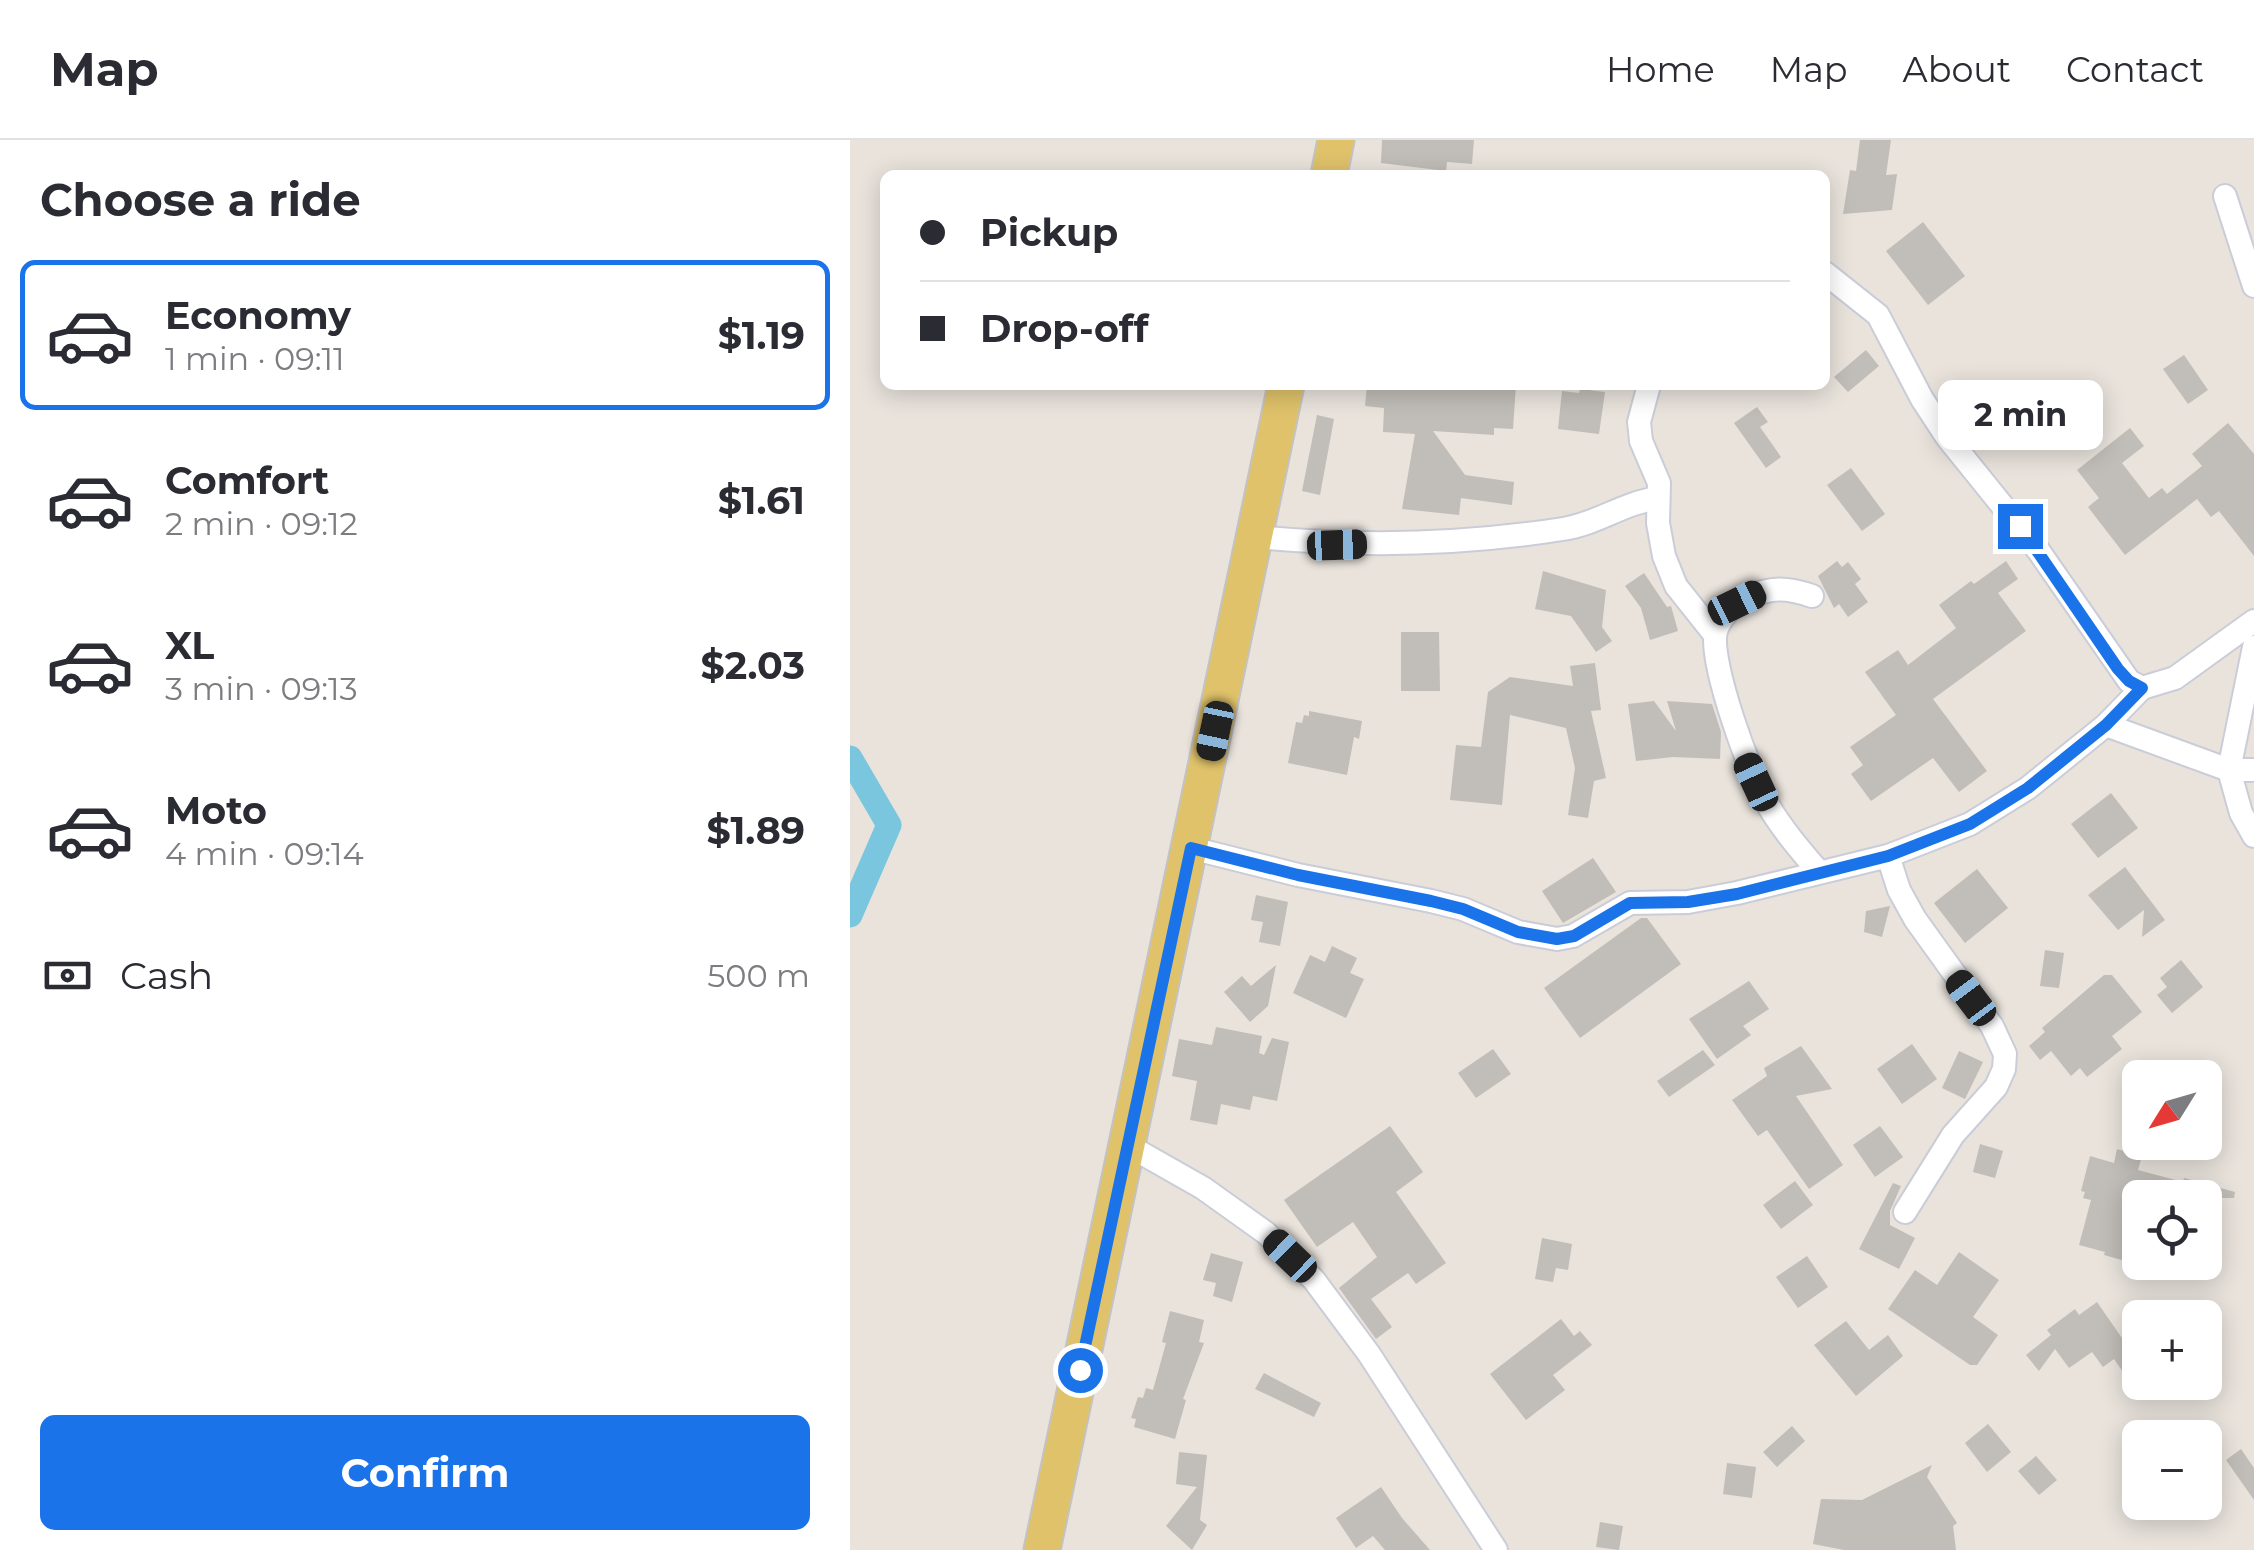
<!DOCTYPE html>
<html lang="en">
<head>
<meta charset="utf-8">
<style>
  body { margin:0; font-family:Montserrat,sans-serif; background:#f2f2f3; color:#2b2b33; height:100vh; display:flex; flex-direction:column; font-size:38px; white-space:nowrap }
  * { box-sizing:border-box; margin:0 }
  p { font-size:32px; color:#7c7c81 }
  .icon { flex:none; width:55px; height:55px; fill:none; stroke:currentColor; stroke-width:2; stroke-linecap:round; stroke-linejoin:round }
  .map { position:relative; flex:1; overflow:hidden }
  .drawer { display:flex; flex-direction:column; background:#fff; width:850px }
  .drawer>* { flex:none }
  .hud { position:absolute; left:30px; top:30px; width:950px; height:220px; border-radius:15px; box-shadow:0 5px 25px #0003; display:grid; align-content:center; height:220px; padding:0 40px; background:#fff }
  .needle { width:65px; rotate:233deg }
  .buttons { position:absolute; left:1272px; top:920px; display:grid; gap:20px }
  .buttons a { display:grid; place-items:center; width:100px; height:100px; border-radius:15px; background:#fff; box-shadow:0 5px 25px #0003; font-size:50px }
  .end { position:absolute; width:45px; height:45px; margin:-22px; border:12px solid #1a73e8; background:#fff; box-shadow:0 0 0 5px #fff }
  .from { border-radius:50% }
  .bubble { position:absolute; height:70px; border-radius:15px; background:#fff; box-shadow:0 5px 25px #0003; font-size:32px; font-weight:700; line-height:70px; text-align:center }
  .car { position:absolute; width:30px; height:60px; margin:-30px -15px; border-radius:12px; box-shadow:0 0 8px 2px #0007; background:linear-gradient(#222 24%,#8ab4d8 0 40%,#222 0 76%,#8ab4d8 0 86%,#222 0) }
  .hud b { display:flex; align-items:center; gap:35px; height:95px; font-size:38px }
  .hud b+b { border-top:2px solid #e1e1e2 }
  .hud i { width:25px; height:25px; background:#2b2b33 }
  ul { padding:0; list-style:none }
  li { display:flex; align-items:center; gap:30px; height:150px; margin:0 20px 15px; padding:0 20px; border:5px solid transparent; border-radius:15px }
  li div { flex:1 }
  li b { display:block; font-size:38px }
  li em { font-style:normal; font-weight:700 }
  li.selected { border-color:#1a73e8 }
  li>.icon { width:90px; height:90px; stroke-width:1.5 }
  h2 { padding:0 40px; font-size:45px; line-height:120px }
  .pay { display:flex; align-items:center; gap:25px; height:110px; padding:0 40px; font-size:38px }
  .pay p { margin-inline-start:auto }
  .cta { display:flex; gap:20px; margin-top:auto; padding:20px 40px }
  .cta a { flex:1; height:115px; border-radius:15px; background:#1a73e8; color:#fff; font-size:40px; font-weight:700; line-height:115px; text-align:center }
  header { display:flex; align-items:center; gap:60px; box-sizing:border-box; height:140px; padding:0 50px; background:#fff; border-bottom:2px solid #e1e1e2 }
  header strong { font-size:48px }
  nav { display:flex; gap:55px; margin-inline-start:auto; font-size:35px }
  main { display:flex; flex:1; min-height:0 }
  .map>svg:first-child { display:block }
  .lines { fill:none; stroke-linecap:round; stroke-linejoin:round }
  .canal { stroke:#7ac6df; stroke-width:25 }
  .building { fill:#c1bdb8 }
  .minor-casing { stroke:#cacdd8; stroke-width:26 }
  .primary-casing { stroke:#c3c3c3; stroke-width:39 }
  .minor { stroke:#fff; stroke-width:22 }
  .primary { stroke:#dfc26a; stroke-width:35 }
  .route { stroke:#1a73e8; stroke-width:12 }
</style>
</head>
<body>
<header>
<strong>Map</strong>
<nav><a>Home</a><a>Map</a><a>About</a><a>Contact</a></nav>
</header>
<main>
<section class="drawer">
<h2>Choose a ride</h2>
<ul>
<li class="selected"><svg class="icon" aria-label="car" viewBox="0 0 24 24"><path d="M5 17H2v-5l4-1 3-4h7l3 4 3 1v5h-3M9 17h6M6 11h13"/><circle cx="7" cy="17" r="2"/><circle cx="17" cy="17" r="2"/></svg><div><b>Economy</b><p>1 min · 09:11</p></div><em>$1.19</em></li>
<li><svg class="icon" aria-label="car" viewBox="0 0 24 24"><path d="M5 17H2v-5l4-1 3-4h7l3 4 3 1v5h-3M9 17h6M6 11h13"/><circle cx="7" cy="17" r="2"/><circle cx="17" cy="17" r="2"/></svg><div><b>Comfort</b><p>2 min · 09:12</p></div><em>$1.61</em></li>
<li><svg class="icon" aria-label="car" viewBox="0 0 24 24"><path d="M5 17H2v-5l4-1 3-4h7l3 4 3 1v5h-3M9 17h6M6 11h13"/><circle cx="7" cy="17" r="2"/><circle cx="17" cy="17" r="2"/></svg><div><b>XL</b><p>3 min · 09:13</p></div><em>$2.03</em></li>
<li><svg class="icon" aria-label="car" viewBox="0 0 24 24"><path d="M5 17H2v-5l4-1 3-4h7l3 4 3 1v5h-3M9 17h6M6 11h13"/><circle cx="7" cy="17" r="2"/><circle cx="17" cy="17" r="2"/></svg><div><b>Moto</b><p>4 min · 09:14</p></div><em>$1.89</em></li>
</ul>
<div class="pay"><svg class="icon" aria-label="cash" viewBox="0 0 24 24"><path d="M3 7h18v10H3z"/><circle cx="12" cy="12" r="2"/></svg>Cash<p>500 m</p></div>
<div class="cta"><a>Confirm</a></div>
</section>
<div class="map">
<svg width="1404" height="1410" viewBox="0 0 1404 1410">
  <rect width="100%" height="100%" fill="#e9e3dc"/>
  <g class="lines">
    <polyline class="canal" points="0,618 39,685 0,775"/>
  </g>
  <g class="building">
    <polygon points="532,0 624,0 622,24 597,22 596,31 531,23"/>
    <polygon points="1010,0 1041,0 1036,35 1047,34 1042,70 993,74 1000,30 1006,31"/>
    <polygon points="1073,82 1115,136 1078,165 1036,111"/>
    <polygon points="1016,210 1029,226 998,252 984,237"/>
    <polygon points="1334,215 1358,250 1338,264 1313,229"/>
    <polygon points="517,245 666,245 663,289 644,288 644,295 583,291 615,335 664,342 662,365 611,358 609,375 552,369 565,294 533,292 534,268 515,266"/>
    <polygon points="730,249 755,252 749,294 708,289 712,251 729,253"/>
    <polygon points="907,267 918,282 910,287 931,317 916,328 884,283"/>
    <polygon points="467,275 484,279 470,355 452,351"/>
    <polygon points="1378,283 1404,314 1404,416 1369,371 1361,377 1347,359 1275,415 1238,367 1249,358 1227,330 1280,288 1294,306 1272,323 1299,358 1312,348 1317,354 1352,326 1342,314"/>
    <polygon points="1001,328 1035,374 1012,391 977,345"/>
    <polygon points="987,421 992,427 998,422 1011,439 1005,444 1018,462 998,477 989,464 984,468 968,436"/>
    <polygon points="1156,421 1168,439 1148,453 1176,491 1083,559 1137,631 1109,652 1083,618 1021,661 1001,634 1013,625 1000,607 1046,575 1015,532 1048,510 1058,525 1106,488 1089,465 1121,441 1124,444"/>
    <polygon points="693,431 756,450 752,487 762,501 746,512 721,476 685,469"/>
    <polygon points="794,433 817,467 821,466 828,491 800,500 791,468 775,446"/>
    <polygon points="551,492 589,492 590,551 551,551"/>
    <polygon points="745,523 751,570 741,571 756,638 744,641 738,678 718,675 725,628 716,588 660,575 652,665 600,660 606,605 631,607 638,552 660,537 723,546 720,526"/>
    <polygon points="804,561 826,591 817,561 862,564 871,592 870,619 823,617 786,621 778,564"/>
    <polygon points="459,571 512,581 509,599 504,597 497,635 438,623 446,582 452,583 454,575 459,576"/>
    <polygon points="1261,653 1288,688 1248,718 1221,684"/>
    <polygon points="743,718 766,752 713,783 692,751"/>
    <polygon points="1275,727 1315,780 1292,797 1294,770 1268,790 1238,755"/>
    <polygon points="1127,729 1158,768 1115,803 1084,763"/>
    <polygon points="406,755 438,762 430,806 409,802 413,782 401,780"/>
    <polygon points="1040,766 1032,797 1014,792 1016,771"/>
    <polygon points="791,778 797,778 831,824 730,898 694,848"/>
    <polygon points="482,806 507,818 500,833 514,839 496,878 443,853 460,815 475,822"/>
    <polygon points="1195,810 1214,813 1209,848 1190,846"/>
    <polygon points="1331,820 1353,847 1322,873 1307,855 1317,847 1310,838"/>
    <polygon points="426,825 418,866 400,882 374,852 392,836 401,846"/>
    <polygon points="1254,835 1262,835 1292,872 1262,896 1272,909 1237,937 1230,928 1221,936 1201,911 1190,920 1179,906 1195,892 1192,888"/>
    <polygon points="899,841 919,869 893,886 901,895 867,919 839,879"/>
    <polygon points="366,887 412,896 409,913 414,915 422,898 439,902 427,961 403,956 400,970 371,964 367,985 340,980 347,941 322,936 329,899 362,905"/>
    <polygon points="1062,904 1087,939 1052,964 1027,929"/>
    <polygon points="951,906 982,949 946,956 993,1025 959,1049 917,990 908,996 882,960 917,936 914,928"/>
    <polygon points="643,909 661,934 626,958 608,933"/>
    <polygon points="853,910 865,925 819,957 807,941"/>
    <polygon points="1109,911 1133,922 1115,959 1092,948"/>
    <polygon points="540,986 573,1032 546,1052 596,1123 566,1144 558,1133 521,1159 542,1187 526,1199 489,1148 527,1117 503,1082 467,1107 434,1060"/>
    <polygon points="1030,986 1053,1017 1025,1037 1003,1005"/>
    <polygon points="1130,1004 1153,1011 1145,1038 1123,1032"/>
    <polygon points="1267,1009 1292,1016 1288,1030 1333,1042 1334,1038 1385,1052 1384,1058 1290,1058 1290,1083 1279,1122 1254,1115 1255,1112 1229,1105 1241,1060 1233,1058 1235,1052 1231,1051 1240,1016 1264,1023"/>
    <polygon points="945,1041 963,1065 931,1089 913,1065"/>
    <polygon points="1043,1043 1051,1046 1040,1071 1040,1085 1065,1098 1049,1129 1009,1109"/>
    <polygon points="692,1098 722,1104 718,1130 706,1128 703,1142 685,1139"/>
    <polygon points="1109,1112 1149,1140 1123,1177 1148,1195 1127,1225 1120,1225 1038,1169 1065,1130 1087,1145"/>
    <polygon points="361,1113 393,1122 382,1162 363,1156 366,1143 353,1140"/>
    <polygon points="957,1116 978,1147 948,1168 926,1137"/>
    <polygon points="1247,1162 1290,1224 1275,1235 1264,1219 1253,1227 1242,1212 1219,1228 1205,1209 1189,1231 1176,1215 1201,1195 1197,1190 1225,1169 1229,1175"/>
    <polygon points="320,1171 354,1180 349,1202 354,1203 333,1259 336,1260 325,1299 284,1287 286,1279 281,1278 288,1257 293,1258 296,1248 303,1250 316,1203 312,1202"/>
    <polygon points="711,1179 724,1196 730,1191 742,1205 703,1235 715,1250 676,1280 640,1234"/>
    <polygon points="996,1181 1019,1210 1038,1195 1053,1216 1006,1256 964,1205"/>
    <polygon points="414,1233 471,1263 464,1277 405,1249"/>
    <polygon points="1138,1284 1161,1312 1137,1332 1115,1303"/>
    <polygon points="942,1286 955,1301 927,1327 913,1312"/>
    <polygon points="1391,1309 1404,1328 1404,1360 1376,1320"/>
    <polygon points="329,1312 357,1315 350,1380 357,1385 342,1410 316,1386 347,1347 326,1344"/>
    <polygon points="1186,1316 1207,1340 1189,1355 1168,1331"/>
    <polygon points="877,1323 906,1327 902,1358 873,1354"/>
    <polygon points="1082,1325 1077,1337 1107,1383 1103,1386 1106,1410 994,1410 963,1404 971,1359 1012,1360"/>
    <polygon points="531,1347 552,1378 580,1410 535,1410 523,1396 506,1408 486,1378"/>
    <polygon points="750,1382 773,1386 769,1410 746,1407"/>
  </g>
  <g class="lines">
    <defs>
      <g id="minor">
        <polyline points="1375,56 1404,146"/>
        <polyline points="975,133 1028,175 1072,259 1097,297 1188,410 1279,541 1292,548 1325,538 1404,481"/>
        <polyline points="799,245 789,282 791,301 809,343 808,383 814,416 826,446 865,495"/>
        <path d="M 406,397 C 508,407 611,405 713,389 C 747,384 773,363 808,358"/>
        <path d="M 962,456 C 936,447 921,447 896,458 C 883,465 871,476 866,491 C 858,520 901,638 918,665 C 932,689 951,711 969,732"/>
        <polyline points="1404,507 1379,630 1391,673 1404,696"/>
        <polyline points="1256,585 1379,630 1404,630"/>
        <polyline points="341,708 448,735 581,761 613,769 668,792 707,799 723,796 780,763 838,762 887,753 1038,716 1120,684 1178,648 1256,585 1292,548"/>
        <polyline points="1038,716 1049,750 1065,779 1142,886 1155,914 1154,929 1146,947 1103,995 1055,1072"/>
        <polyline points="279,1006 353,1048 416,1093 464,1140 519,1214 646,1410"/>
      </g>
      <g id="primary">
        <polyline points="479,35 486,0"/>
        <polyline points="192,1410 436,245"/>
      </g>
    </defs>
    <use href="#minor" class="minor-casing"/>
    <use href="#primary" class="primary-casing"/>
    <use href="#minor" class="minor"/>
    <use href="#primary" class="primary"/>
  </g>
  <g class="lines">
    <polyline class="route" points="230,1230 341,708 448,735 581,761 613,769 668,792 707,799 724,796 780,763 838,762 887,754 1038,716 1120,684 1178,648 1256,585 1292,548 1279,541 1268,529 1170,386"/>
  </g>
</svg>
<div class="buttons">
<a><svg class="needle" viewBox="-14 -14 28 28"><path d="M0-13l5 13h-10z" fill="#e53935"/><path d="M0 13l5-13h-10z" fill="#7c7c81"/></svg></a>
<a><svg class="icon" aria-label="locate" viewBox="0 0 24 24"><circle cx="12" cy="12" r="6"/><path d="M12 2v4M12 18v4M2 12h4M18 12h4"/></svg></a>
<a>+</a>
<a>−</a>
</div>
<i class="end from" style="left:230px;top:1230px"></i>
<i class="end" style="left:1170px;top:386px"></i>
<div class="bubble" style="left:1088px;top:240px;width:165px">2 min</div>
<i class="car" style="left:487px;top:405px;rotate:88deg"></i>
<i class="car" style="left:887px;top:463px;rotate:64deg"></i>
<i class="car" style="left:365px;top:591px;rotate:192deg"></i>
<i class="car" style="left:906px;top:642px;rotate:335deg"></i>
<i class="car" style="left:1121px;top:858px;rotate:323deg"></i>
<i class="car" style="left:440px;top:1116px;rotate:314deg"></i>
<div class="hud">
<b><i class="from"></i>Pickup</b>
<b><i></i>Drop-off</b>
</div>
</div>
</main>
</body>
</html>
